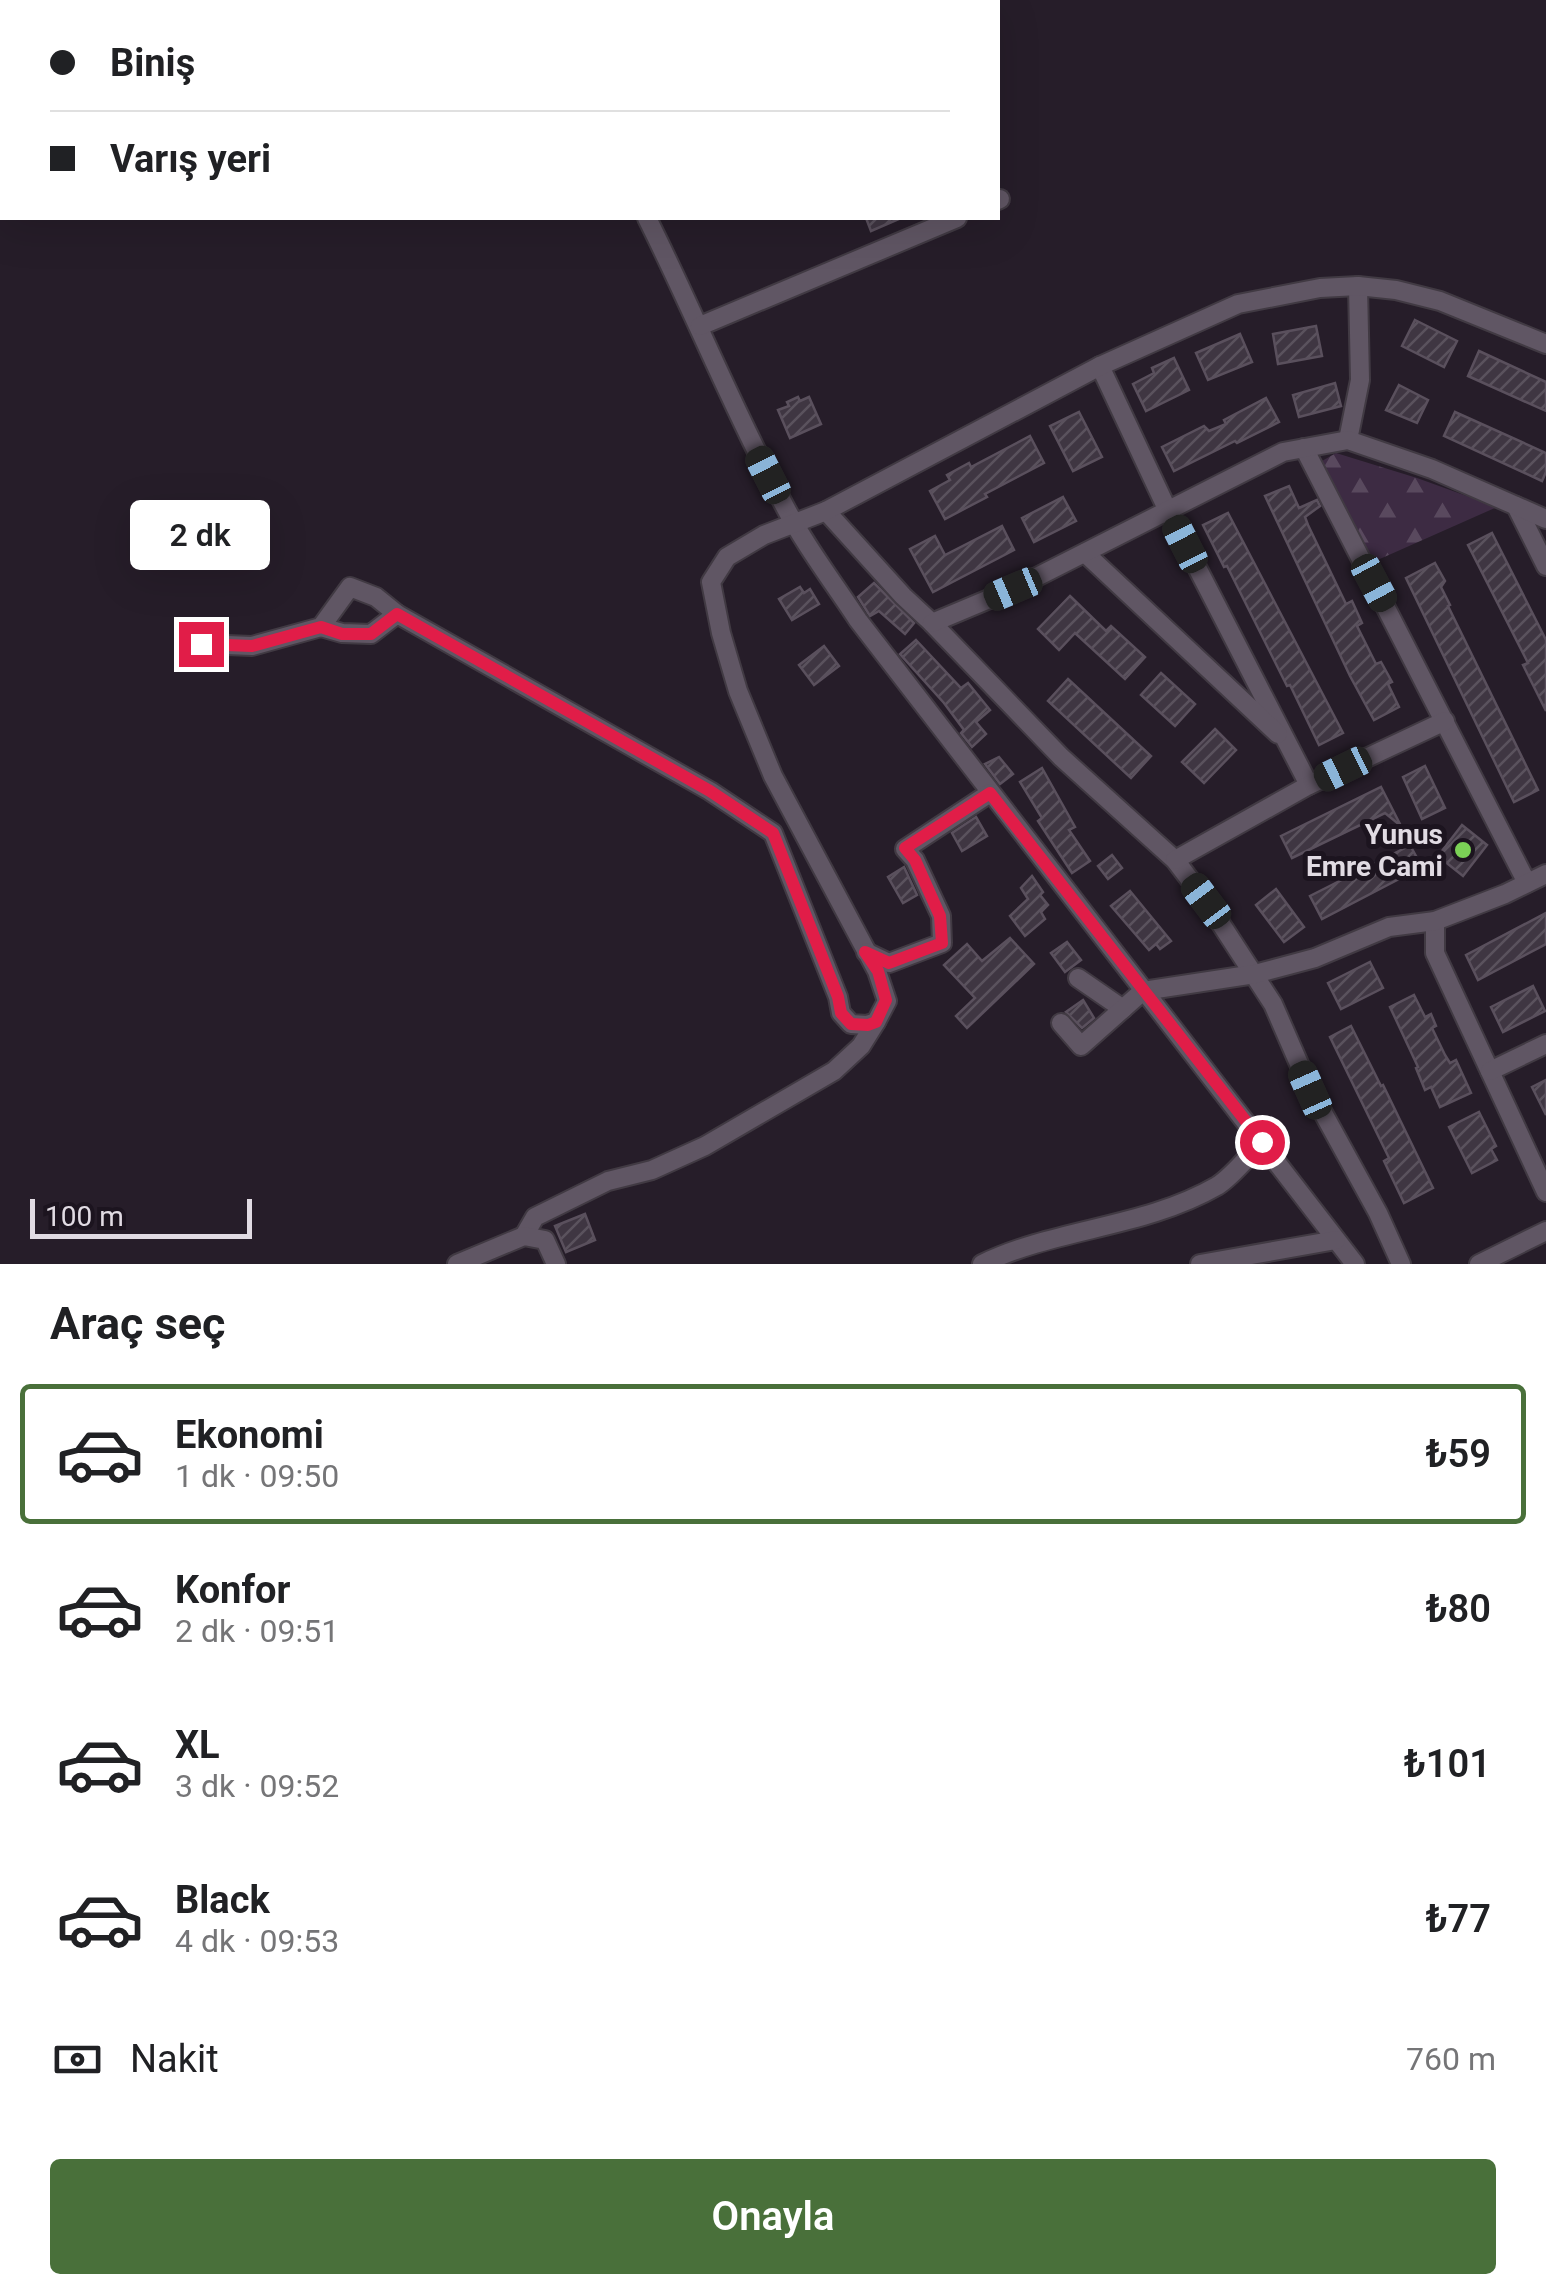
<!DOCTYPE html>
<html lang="tr">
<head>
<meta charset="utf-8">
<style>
  body { margin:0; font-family:Roboto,sans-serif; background:#f6f6f6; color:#202124; height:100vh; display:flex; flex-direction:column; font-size:38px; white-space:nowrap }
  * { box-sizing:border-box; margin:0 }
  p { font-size:32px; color:#757577 }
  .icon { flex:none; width:55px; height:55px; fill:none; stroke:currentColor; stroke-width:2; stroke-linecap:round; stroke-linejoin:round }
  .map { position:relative; height:1264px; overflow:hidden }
  .panel { display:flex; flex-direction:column; background:#fff; flex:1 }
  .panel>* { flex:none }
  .top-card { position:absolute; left:0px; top:0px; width:1000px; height:220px; box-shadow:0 10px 40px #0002; display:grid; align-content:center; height:220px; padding:0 50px; background:#fff }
  .scale { position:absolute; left:30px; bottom:25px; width:222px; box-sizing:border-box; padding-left:10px; border:5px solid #e1dbe3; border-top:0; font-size:28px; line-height:35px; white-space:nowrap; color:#e1dbe3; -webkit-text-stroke:8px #1c141f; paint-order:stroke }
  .end { position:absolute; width:45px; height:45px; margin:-22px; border:12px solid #e11d48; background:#fff; box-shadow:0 0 0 5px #fff }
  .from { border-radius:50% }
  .bubble { position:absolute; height:70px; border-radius:10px; background:#fff; box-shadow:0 10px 40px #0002; font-size:32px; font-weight:600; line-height:70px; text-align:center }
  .car { position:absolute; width:30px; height:60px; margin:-30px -15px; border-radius:12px; box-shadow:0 0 8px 2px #0007; background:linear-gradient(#222 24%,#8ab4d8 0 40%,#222 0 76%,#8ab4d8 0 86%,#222 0) }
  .top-card b { display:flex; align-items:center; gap:35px; height:95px; font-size:38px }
  .top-card b+b { border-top:2px solid #e0e0e0 }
  .top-card i { width:25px; height:25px; background:#202124 }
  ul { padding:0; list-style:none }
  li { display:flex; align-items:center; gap:30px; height:140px; margin:0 20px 15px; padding:0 30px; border:5px solid transparent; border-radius:10px }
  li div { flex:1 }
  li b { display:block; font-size:38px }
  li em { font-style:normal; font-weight:600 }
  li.selected { border-color:#49703a }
  li>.icon { width:90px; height:90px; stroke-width:1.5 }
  h2 { padding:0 50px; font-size:45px; line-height:120px }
  .pay { display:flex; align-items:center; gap:25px; height:110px; padding:0 50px; font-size:38px }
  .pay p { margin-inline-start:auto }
  .cta { display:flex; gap:20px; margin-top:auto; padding:20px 50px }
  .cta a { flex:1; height:115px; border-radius:10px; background:#49703a; color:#fff; font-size:40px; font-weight:600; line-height:115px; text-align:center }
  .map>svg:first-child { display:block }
  .forest { fill:url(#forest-firs) }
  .building { fill:url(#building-hatch); stroke:#5a505d; stroke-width:2.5 }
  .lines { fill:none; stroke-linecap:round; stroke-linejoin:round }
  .minor-casing { stroke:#413a43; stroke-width:22 }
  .minor { stroke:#605664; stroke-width:18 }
  .route { stroke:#e11d48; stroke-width:12 }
  .poi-dot { fill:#7bd156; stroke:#1c141f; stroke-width:4 }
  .labels { text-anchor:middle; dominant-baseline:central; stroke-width:10; stroke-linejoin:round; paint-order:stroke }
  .poi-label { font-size:28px; font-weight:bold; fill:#e1dbe3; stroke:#1c141f; text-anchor:end }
</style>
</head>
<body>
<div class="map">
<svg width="1546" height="1264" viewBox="0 0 1546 1264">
  <defs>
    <pattern id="forest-firs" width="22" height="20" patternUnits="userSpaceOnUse" patternTransform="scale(2.5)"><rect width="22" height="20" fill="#3d2b43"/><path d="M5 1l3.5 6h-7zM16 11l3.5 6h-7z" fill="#59495e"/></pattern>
    <pattern id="building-hatch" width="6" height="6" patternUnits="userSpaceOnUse" patternTransform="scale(2.5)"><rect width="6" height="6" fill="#3f3642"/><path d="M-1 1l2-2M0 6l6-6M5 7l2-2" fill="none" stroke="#5a525d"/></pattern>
  </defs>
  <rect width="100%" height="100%" fill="#261d29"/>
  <polygon class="forest" points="1336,453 1417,478 1497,507 1373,562 1322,461"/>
  <g class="building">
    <polygon points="866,218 901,218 871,231"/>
    <polygon points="1415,320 1457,341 1444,367 1402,346"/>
    <polygon points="1316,326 1322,356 1278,364 1273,334"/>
    <polygon points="1240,334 1252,362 1208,380 1196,353"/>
    <polygon points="1479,351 1546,382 1546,411 1468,376"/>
    <polygon points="1174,358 1189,390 1146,411 1133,384 1154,373 1152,368"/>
    <polygon points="1335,383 1341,406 1299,417 1293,395"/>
    <polygon points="1399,385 1428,400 1417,423 1386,410"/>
    <polygon points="798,397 800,401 809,397 821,424 790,438 778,410 789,406 787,402"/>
    <polygon points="1266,398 1279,422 1237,443 1235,441 1174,471 1162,447 1204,426 1209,431 1226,424 1224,420"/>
    <polygon points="1079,412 1102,457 1073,471 1050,426"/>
    <polygon points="1455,412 1546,453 1546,472 1542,481 1444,436"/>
    <polygon points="1030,436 1044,463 985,494 987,497 945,519 930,491 950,480 947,475 969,463 971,467"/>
    <polygon points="1289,486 1299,508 1317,500 1320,506 1305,517 1308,525 1346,604 1352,601 1362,623 1357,626 1376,664 1381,662 1392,682 1388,684 1399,707 1374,720 1350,676 1265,496"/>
    <polygon points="1063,497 1076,521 1034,542 1022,518"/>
    <polygon points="1228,513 1343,733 1319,745 1290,685 1287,686 1227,566 1224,567 1203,525"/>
    <polygon points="1002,526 1014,550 933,592 910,549 935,536 945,555"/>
    <polygon points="1492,533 1546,640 1546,711 1523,665 1528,663 1468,545"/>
    <polygon points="1435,563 1445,581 1441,587 1450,605 1448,606 1538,790 1514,802 1406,578"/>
    <polygon points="874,583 914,623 905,634 879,611 870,616 858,597"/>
    <polygon points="800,587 804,593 810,589 819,604 792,620 779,599"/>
    <polygon points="1070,596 1106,631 1111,626 1145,657 1125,679 1075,633 1059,650 1038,629"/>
    <polygon points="916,640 961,688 968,683 990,710 976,722 986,734 972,747 961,733 964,730 944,703 900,654"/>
    <polygon points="824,646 839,666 814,685 799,665"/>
    <polygon points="1161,673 1195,704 1175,726 1141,695"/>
    <polygon points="1068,679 1151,756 1131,778 1048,701"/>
    <polygon points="1215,729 1236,750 1204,783 1182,762"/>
    <polygon points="999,757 1013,774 1000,784 985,764"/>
    <polygon points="1425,766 1445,808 1422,819 1403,777"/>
    <polygon points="1042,768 1075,827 1069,830 1090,861 1072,873 1038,821 1042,818 1020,782"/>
    <polygon points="1381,787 1401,826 1385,813 1292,858 1281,836"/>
    <polygon points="976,817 987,836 962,851 952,833"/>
    <polygon points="1462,825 1487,845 1463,876 1438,856"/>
    <polygon points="1407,847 1411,847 1422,867 1322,919 1310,896"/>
    <polygon points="1112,855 1122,868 1108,879 1098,866"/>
    <polygon points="904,867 917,895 903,903 888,877"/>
    <polygon points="1032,876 1043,892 1040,895 1048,905 1041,912 1045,919 1025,936 1010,916 1028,899 1021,888"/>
    <polygon points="1276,889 1304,927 1284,942 1256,905"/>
    <polygon points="1130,891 1171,941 1160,949 1156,944 1149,950 1111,906"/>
    <polygon points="1546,913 1546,944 1478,980 1466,955"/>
    <polygon points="1010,938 1034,964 967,1028 956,1016 975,998 944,965 967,944 982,961"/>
    <polygon points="1067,942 1081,960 1065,972 1051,953"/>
    <polygon points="1370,962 1383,988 1341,1009 1328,983"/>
    <polygon points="1533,986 1545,1011 1503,1032 1491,1007"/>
    <polygon points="1414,995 1425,1017 1431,1014 1436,1026 1432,1028 1445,1055 1450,1063 1456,1060 1471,1093 1440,1107 1431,1087 1425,1090 1416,1068 1418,1067 1390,1007"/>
    <polygon points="1083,1000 1094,1018 1082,1028 1066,1012"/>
    <polygon points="1351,1026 1381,1086 1383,1085 1433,1188 1404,1203 1384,1161 1389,1158 1330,1037"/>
    <polygon points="1546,1080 1546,1115 1532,1087"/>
    <polygon points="1479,1112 1496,1146 1491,1149 1497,1160 1472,1173 1449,1127"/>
    <polygon points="585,1214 595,1240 566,1252 555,1226"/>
  </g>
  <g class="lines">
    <defs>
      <g id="minor">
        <polyline points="172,0 172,2"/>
        <polyline points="552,0 553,2"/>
        <polyline points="340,2 348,0"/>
        <polyline points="572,2 578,0"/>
        <polyline points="0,94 2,94"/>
        <polyline points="998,200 1000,199"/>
        <polyline points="0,203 2,203"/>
        <path d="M 647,218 C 694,312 733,410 783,503 C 804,544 833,582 858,620 L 1355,1264"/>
        <polyline points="700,326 957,218"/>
        <polyline points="1100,366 1168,511 1309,785"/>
        <polyline points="1348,440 1360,380 1358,286"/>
        <polyline points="1304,448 1527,883"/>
        <polyline points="1516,506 1546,566"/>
        <polyline points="826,511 903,596 932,623 1061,757 1175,860 1206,901 1273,1004 1310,1089 1378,1213 1401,1264"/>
        <polyline points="1085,553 1278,734"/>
        <polyline points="932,623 1013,589 1283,452 1348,440 1432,469 1546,519"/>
        <polyline points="321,627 342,633 371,634 397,614 710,791 773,833 838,997 841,1013 851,1024 867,1025 876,1022 887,1001 877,971 773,776 738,691 721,633 711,582 727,557 764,535 826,511 1100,366 1238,304 1320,288 1358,286 1396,290 1440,301 1546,344"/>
        <polyline points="201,644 252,646 321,627 350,587 376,597 397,614"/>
        <polyline points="1175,860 1309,785 1445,721"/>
        <polyline points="1435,921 1435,953 1546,1192"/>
        <polyline points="866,952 889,963 942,943 941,916 915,860 905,849 990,793"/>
        <polyline points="1078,978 1123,1009"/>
        <polyline points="1061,1023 1081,1046 1143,991 1255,974 1315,958 1389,927 1435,921 1505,894 1546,874"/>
        <polyline points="1490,1071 1546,1044"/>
        <polyline points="524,1236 535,1217 608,1181 652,1170 705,1146 834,1071 861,1046 876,1022"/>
        <polyline points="457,1264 524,1236 545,1240 556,1264"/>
        <path d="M 982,1264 C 1056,1228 1144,1228 1217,1186 C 1233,1176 1248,1156 1261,1143"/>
        <polyline points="1200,1264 1336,1240"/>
        <polyline points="1479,1264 1546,1231"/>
      </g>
    </defs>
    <use href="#minor" class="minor-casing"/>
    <use href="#minor" class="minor"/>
  </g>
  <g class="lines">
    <polyline class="route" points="201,644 252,646 321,627 342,634 371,634 397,614 710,791 773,833 838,997 841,1013 851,1024 868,1025 876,1022 886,1000 878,971 865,952 889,963 942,943 940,916 915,860 905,848 990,793 1262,1142"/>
  </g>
  <circle class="poi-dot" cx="1463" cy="850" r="10"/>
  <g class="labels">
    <g class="poi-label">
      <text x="1443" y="834">Yunus<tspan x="1443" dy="32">Emre Cami</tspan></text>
    </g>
  </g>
</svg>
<div class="scale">100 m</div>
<i class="end from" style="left:1262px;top:1142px"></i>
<i class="end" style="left:201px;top:644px"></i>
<div class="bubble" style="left:130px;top:500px;width:140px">2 dk</div>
<i class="car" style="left:768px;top:475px;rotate:333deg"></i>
<i class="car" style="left:1185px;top:544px;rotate:333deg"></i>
<i class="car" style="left:1374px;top:583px;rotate:152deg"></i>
<i class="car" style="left:1013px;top:589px;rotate:247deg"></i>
<i class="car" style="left:1343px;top:769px;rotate:244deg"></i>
<i class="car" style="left:1206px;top:901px;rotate:323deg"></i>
<i class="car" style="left:1310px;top:1090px;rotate:336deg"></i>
<div class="top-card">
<b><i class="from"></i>Biniş</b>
<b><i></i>Varış yeri</b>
</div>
</div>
<section class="panel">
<h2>Araç seç</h2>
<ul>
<li class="selected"><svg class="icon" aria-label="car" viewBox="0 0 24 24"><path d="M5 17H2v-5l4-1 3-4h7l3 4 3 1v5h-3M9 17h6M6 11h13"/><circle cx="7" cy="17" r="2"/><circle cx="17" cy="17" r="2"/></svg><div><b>Ekonomi</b><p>1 dk · 09:50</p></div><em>₺59</em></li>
<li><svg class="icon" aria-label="car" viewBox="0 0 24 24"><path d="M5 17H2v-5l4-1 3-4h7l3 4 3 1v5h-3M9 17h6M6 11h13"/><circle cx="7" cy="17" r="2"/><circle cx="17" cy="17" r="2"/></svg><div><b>Konfor</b><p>2 dk · 09:51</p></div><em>₺80</em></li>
<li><svg class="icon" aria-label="car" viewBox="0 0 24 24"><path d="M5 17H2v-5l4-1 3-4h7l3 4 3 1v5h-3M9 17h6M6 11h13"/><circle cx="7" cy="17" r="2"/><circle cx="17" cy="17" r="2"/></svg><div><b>XL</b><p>3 dk · 09:52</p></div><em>₺101</em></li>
<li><svg class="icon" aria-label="car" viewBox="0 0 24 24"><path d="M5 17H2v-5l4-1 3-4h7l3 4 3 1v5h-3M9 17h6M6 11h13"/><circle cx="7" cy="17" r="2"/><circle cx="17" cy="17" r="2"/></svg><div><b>Black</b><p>4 dk · 09:53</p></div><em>₺77</em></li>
</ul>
<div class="pay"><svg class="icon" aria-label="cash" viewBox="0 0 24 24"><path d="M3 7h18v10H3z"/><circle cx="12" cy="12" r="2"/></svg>Nakit<p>760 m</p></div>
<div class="cta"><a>Onayla</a></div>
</section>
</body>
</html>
